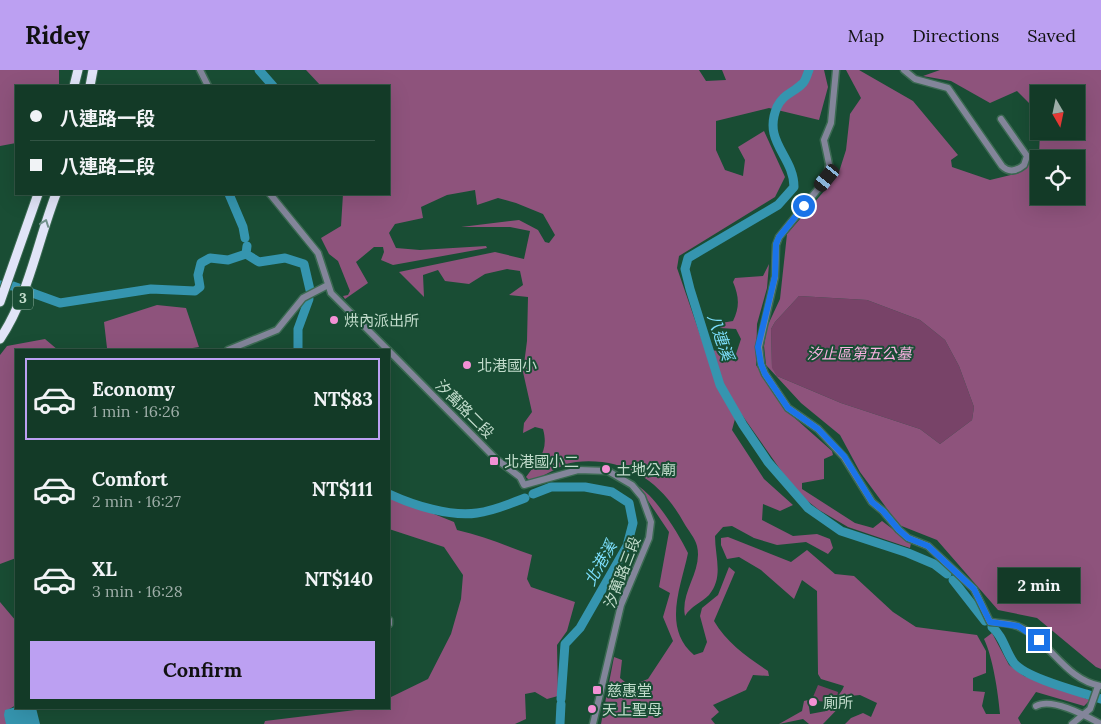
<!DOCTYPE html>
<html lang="en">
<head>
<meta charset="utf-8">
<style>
  body { margin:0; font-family:Lora,"Noto Sans TC",serif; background:#1c412f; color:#f1f3f6; height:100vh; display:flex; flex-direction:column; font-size:19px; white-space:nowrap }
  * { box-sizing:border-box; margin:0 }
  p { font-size:16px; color:#9dada7 }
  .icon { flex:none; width:28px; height:28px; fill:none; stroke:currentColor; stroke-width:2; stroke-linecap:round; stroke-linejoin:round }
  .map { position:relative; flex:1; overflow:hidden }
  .sheet { position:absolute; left:15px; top:279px; width:375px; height:360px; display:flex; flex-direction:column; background:#133a27; border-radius:0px; box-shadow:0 5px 20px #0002,0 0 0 1px #325444 }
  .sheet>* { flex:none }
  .hud { position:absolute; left:15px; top:15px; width:375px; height:110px; border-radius:0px; box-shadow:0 5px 20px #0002,0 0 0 1px #325444; display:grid; align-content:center; height:110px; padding:0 15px; background:#133a27 }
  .needle { width:32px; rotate:171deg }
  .buttons { position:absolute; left:1030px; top:15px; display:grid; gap:10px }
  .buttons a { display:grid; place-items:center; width:55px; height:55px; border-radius:0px; background:#133a27; box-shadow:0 5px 20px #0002,0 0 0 1px #325444; font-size:25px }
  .end { position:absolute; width:22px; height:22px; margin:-11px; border:6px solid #1a73e8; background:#fff; box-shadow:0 0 0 2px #fff }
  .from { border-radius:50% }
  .bubble { position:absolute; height:35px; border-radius:0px; background:#133a27; box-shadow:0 5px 20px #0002,0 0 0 1px #325444; font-size:16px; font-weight:700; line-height:35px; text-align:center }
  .car { position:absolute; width:15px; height:30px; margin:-15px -8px; border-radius:6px; box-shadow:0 0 4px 1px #0007; background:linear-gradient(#222 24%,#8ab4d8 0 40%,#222 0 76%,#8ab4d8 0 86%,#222 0) }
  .hud b { display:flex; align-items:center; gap:18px; height:48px; font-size:19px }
  .hud b+b { border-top:1px solid #325444 }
  .hud i { width:12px; height:12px; background:#f1f3f6 }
  ul { padding:9px 0 0; list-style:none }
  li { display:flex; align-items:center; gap:15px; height:82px; margin:0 10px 8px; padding:0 5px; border:2px solid transparent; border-radius:0px }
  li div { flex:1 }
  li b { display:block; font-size:19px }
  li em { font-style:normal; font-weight:700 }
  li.active { border-color:#bca0f2 }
  li>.icon { width:45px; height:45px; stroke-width:1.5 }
  .cta { display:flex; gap:10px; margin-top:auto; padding:10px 15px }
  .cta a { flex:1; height:58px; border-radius:0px; background:#bca0f2; color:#111; font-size:20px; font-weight:700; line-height:58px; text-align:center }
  header { display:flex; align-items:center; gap:30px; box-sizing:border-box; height:70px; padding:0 25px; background:#bca0f2; color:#111 }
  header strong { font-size:24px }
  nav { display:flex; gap:28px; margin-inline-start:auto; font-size:18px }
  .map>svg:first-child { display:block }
  .green { fill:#784368 }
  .forest { fill:#8e537c; fill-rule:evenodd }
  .water { fill:#3595af }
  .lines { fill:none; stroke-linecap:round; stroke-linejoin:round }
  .river { stroke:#3595af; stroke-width:9 }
  .minor-casing { stroke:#3b6a52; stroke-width:9 }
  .highway-casing { stroke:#3b6a52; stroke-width:11 }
  .minor { stroke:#83859a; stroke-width:6 }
  .highway { stroke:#e1e4f8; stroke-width:9 }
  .oneway { stroke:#73918c }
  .route { stroke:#1a73e8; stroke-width:6 }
  .poi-dot { fill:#f391d5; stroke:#194d34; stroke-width:2 }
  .labels { text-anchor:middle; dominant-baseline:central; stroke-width:4; stroke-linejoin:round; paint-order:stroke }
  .shield { fill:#194d34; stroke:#8fb19e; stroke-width:1 }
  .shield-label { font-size:14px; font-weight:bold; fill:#c2dccc }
  .poi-label { font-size:15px; fill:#c2dccc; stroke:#194d34; text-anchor:start }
  .park-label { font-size:15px; font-style:italic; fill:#f8b1e0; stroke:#194d34 }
  .street-label { font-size:15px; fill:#c2dccc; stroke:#194d34 }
  .water-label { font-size:16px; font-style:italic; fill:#7cdefb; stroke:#194d34 }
</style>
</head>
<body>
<header>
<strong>Ridey</strong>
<nav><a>Map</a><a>Directions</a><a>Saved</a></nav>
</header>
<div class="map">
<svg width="1101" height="654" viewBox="0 0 1101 654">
  <rect width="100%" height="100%" fill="#194d34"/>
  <g class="green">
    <polygon points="799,226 867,230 920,250 945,270 959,296 974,337 972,350 940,374 920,359 841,333 777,306 772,299 771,259 775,252"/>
    <path d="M 818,615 L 838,622 L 837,627 C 828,631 820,635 813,627 Z"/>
  </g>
  <g class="forest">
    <polygon points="0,0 59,0 59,16 16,16 16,73 0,76"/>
    <path d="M 306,0 L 699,0 L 706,11 L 726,10 L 722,0 L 824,0 L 828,17 L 819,50 L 769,38 L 716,51 L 716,80 L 725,100 L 743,106 L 745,90 L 738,77 L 764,61 L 785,107 L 775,127 L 679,186 L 677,198 L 705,279 L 736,284 L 741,269 L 736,259 L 720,258 L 721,253 L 733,251 C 740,237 739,226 733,212 L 735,208 L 763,206 L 769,194 L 767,218 L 757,254 L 756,295 L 788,342 L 832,381 L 833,385 L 824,389 L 824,409 L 802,413 L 802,419 L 855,453 L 873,458 L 882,451 L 911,473 L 910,478 L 848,457 L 819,440 L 796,422 L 742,345 L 735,349 L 732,360 L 764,409 L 793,435 L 780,441 L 763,434 L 762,450 L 793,466 L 817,464 L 830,469 L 833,478 L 828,484 L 806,472 L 777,475 L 754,468 L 732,456 L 723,457 L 715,466 C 715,487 724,507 709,525 C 701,533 691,536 685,546 C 680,522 703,501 697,476 C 695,468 688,460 684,453 C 661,411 625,387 576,392 C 561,393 545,407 530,411 L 526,407 C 539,390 549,381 543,359 L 535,357 L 523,363 L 524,353 L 532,342 L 523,302 L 527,271 L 528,227 L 509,225 L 523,215 L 520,201 L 507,199 L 485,204 L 469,214 L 445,211 L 438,200 L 423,205 L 424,227 L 399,202 L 495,182 L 524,189 L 530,161 L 510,157 L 461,157 L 519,150 L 538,160 L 545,172 L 549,173 L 555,165 L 543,144 L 516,133 L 498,128 L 477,135 L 475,120 L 447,125 L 421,137 L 423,148 L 395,154 L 389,163 L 396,178 L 420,180 L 486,176 L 487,178 L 393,195 L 381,190 L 384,182 L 383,177 L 374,177 L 356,192 L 368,213 L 345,229 L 343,226 L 348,225 L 350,221 L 338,191 L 329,184 L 321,168 L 341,156 L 343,124 L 389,124 L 389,16 L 321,16 Z"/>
    <path d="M 846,0 L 859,0 L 913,31 L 958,85 L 951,90 L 952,97 L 990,110 L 1019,103 L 1039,85 L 1040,61 L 1076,61 L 1076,24 L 1039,24 L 1039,43 L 1017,21 L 990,33 L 951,11 L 923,6 L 940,0 L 1101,0 L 1101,599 L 1096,597 L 1037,548 L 998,540 L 937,470 L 899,455 L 860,402 L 840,365 L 801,333 L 766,295 L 764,276 L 767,257 L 780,229 L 787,164 L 838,105 L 846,80 L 850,44 L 861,28 ZM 1039,89 L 1076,89 L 1076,126 L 1039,126 ZM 799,226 L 867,230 L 920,250 L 945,270 L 959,296 L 974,337 L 972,350 L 940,374 L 920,359 L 841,333 L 777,306 L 772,298 L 771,259 L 775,252 Z"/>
    <polygon points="157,235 186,238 199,277 180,280 82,280 107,278 104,252"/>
    <polygon points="45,269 58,280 16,280 16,488 0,494 0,285 7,276"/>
    <path d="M 638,416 C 655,426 679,464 688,483 C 681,517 662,558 694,585 L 703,582 L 707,572 L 700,546 L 702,538 L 718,525 L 729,497 L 735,502 L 714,551 C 727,573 747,587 768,601 L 769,606 L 753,605 L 746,620 L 713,635 L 719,642 L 711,649 L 715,654 L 601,654 L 614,587 L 622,590 L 620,608 L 630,616 L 648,609 L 673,571 L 663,547 L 670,523 L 659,517 L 669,462 Z"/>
    <path d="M 389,426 L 454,452 L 457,460 C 483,466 507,476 532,485 L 527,509 L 531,517 L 575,532 L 567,561 L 557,575 L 558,626 L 547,629 L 535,622 L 525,624 L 526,649 L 515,654 L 264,654 L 265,651 L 372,638 L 389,638 L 389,628 L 428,609 L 451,564 L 461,529 L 463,505 L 444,477 L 389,459 Z"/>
    <path d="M 728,467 L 791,492 L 807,480 L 835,504 L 854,506 L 893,542 L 916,557 L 977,565 L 986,581 L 986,603 L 973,608 L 973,621 L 985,622 L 982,636 L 986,644 L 1000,644 C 998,622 993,588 984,569 L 992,563 L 1009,595 L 1024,606 L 1090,630 L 1084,636 L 1036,622 L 1018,648 L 1021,654 L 845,654 L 851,648 L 863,643 L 871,647 L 877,633 L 860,625 L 850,626 L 823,654 L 809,654 L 803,649 L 779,654 L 802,641 L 804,631 L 808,630 L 810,644 L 826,641 C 828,631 840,628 844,616 L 821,609 L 818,604 L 817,521 L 802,510 L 794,529 L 761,500 L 739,487 L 727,489 L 721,475 L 721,468 Z"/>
    <polygon points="0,532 16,551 16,635 6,641 11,654 0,654"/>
  </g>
  <polygon class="water" points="16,637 36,638 40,654 6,654 4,645 5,640"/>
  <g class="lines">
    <g class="river">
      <polyline points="259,0 273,16"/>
      <path d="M 809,0 C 807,4 806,11 802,14 C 793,23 783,24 777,37 C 762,72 794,86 794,117 L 778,135 L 688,188 L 685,199 L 690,219 L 720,315 L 743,355 L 768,392 L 808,438 L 841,461 L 908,483 L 934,494 L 947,504"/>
      <polyline points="229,124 243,157 245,168"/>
      <polyline points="247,176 246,184 259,192 285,188 304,194 310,220"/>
      <polyline points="0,215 13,216 60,233 151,219 195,221 200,217 198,205 201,193 210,188 228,190 246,184"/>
      <polyline points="298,280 298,259 309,229"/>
      <path d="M 389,424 C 413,435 450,447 477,443 C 494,441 509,434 525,428"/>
      <polyline points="533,424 551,417 585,417 612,422 629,433 633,453 627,476 580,558 565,574 561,629"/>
      <polyline points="953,510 985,551"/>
      <path d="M 992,557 C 1004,567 1005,581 1014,593 C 1025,607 1073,620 1092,626"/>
      <polyline points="1098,628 1101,629"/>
      <polyline points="560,654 561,634"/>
    </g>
    <defs>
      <g id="minor">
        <polyline points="200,0 208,16"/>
        <path d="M 836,0 L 831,53 L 824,70 L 829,94 L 827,108 L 779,167 L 776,175 L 775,207 L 759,277 L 761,294 L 765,304 L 788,338 L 818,359 L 844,387 L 872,432 L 883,441 L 899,460 L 908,468 L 928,476 L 974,519 L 990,552 C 999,553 1009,553 1017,556 C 1049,568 1064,610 1101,616"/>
        <path d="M 904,0 L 915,9 L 948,18 L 1002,96 C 1009,103 1017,101 1024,95 L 1027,86 L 1001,49"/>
        <polyline points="270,124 318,183 331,223 388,280"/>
        <polyline points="228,280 277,260 303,228 328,215"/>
        <polyline points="389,281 496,389 520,407 524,415 578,400 608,401 632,415 642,427 651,452 649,468 621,535 593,654"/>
        <polyline points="389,550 389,554"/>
        <path d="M 1036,636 C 1052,627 1086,646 1101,654"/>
        <polyline points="1072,654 1090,639 1098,616"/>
      </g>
      <g id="highway">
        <polyline points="74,16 78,0"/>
        <polyline points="90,16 93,0"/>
        <polyline points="0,232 38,124"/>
        <path d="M 0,269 C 29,225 37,173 56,124"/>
      </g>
    </defs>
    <use href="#minor" class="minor-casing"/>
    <use href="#highway" class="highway-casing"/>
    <use href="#minor" class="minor"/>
    <use href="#highway" class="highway"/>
  </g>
  <defs><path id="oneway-chevron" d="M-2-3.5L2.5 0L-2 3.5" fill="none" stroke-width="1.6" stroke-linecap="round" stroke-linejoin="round" transform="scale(1.25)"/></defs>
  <use class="oneway" href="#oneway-chevron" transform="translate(45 153) rotate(-70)"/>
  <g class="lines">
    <polyline class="route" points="804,136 779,167 776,174 775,206 758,277 761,294 765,304 788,338 818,359 844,386 872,432 883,441 899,460 908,468 928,476 974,519 990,552 1018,556 1039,570"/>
  </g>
  <g class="poi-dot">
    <circle cx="334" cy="250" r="5"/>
    <circle cx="467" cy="295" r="5"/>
    <rect x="489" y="386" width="10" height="10" rx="2.5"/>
    <circle cx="606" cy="399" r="5"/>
    <rect x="592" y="615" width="10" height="10" rx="2.5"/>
    <circle cx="813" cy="632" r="5"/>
    <circle cx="592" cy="639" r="5"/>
  </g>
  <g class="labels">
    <rect class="shield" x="13" y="216.5" width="20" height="23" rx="4"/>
    <g class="shield-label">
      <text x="23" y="228">3</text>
    </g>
    <g class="poi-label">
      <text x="344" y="250">烘內派出所</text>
      <text x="477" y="295">北港國小</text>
      <text x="504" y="391">北港國小二</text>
      <text x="616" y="399">土地公廟</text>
      <text x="607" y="620">慈惠堂</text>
      <text x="823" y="632">廁所</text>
      <text x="602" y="639">天上聖母</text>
    </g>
    <g class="park-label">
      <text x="859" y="283">汐止區第五公墓</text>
    </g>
    <g class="street-label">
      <text transform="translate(465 339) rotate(45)">汐萬路二段</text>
      <text transform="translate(622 502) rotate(-69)">汐萬路三段</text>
    </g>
    <g class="water-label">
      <text transform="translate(721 267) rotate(71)">八連溪</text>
      <text transform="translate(600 493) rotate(-61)">北港溪</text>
    </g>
  </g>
</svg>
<div class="buttons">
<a><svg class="needle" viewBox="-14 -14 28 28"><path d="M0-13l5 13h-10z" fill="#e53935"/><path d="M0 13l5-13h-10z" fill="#9dada7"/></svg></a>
<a><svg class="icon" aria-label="locate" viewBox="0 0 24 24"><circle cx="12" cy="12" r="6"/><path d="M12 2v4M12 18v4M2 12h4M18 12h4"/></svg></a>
</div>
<i class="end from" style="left:804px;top:136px"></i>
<i class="end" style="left:1039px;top:570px"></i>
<div class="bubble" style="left:998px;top:498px;width:82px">2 min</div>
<i class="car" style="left:827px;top:108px;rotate:219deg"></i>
<div class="hud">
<b><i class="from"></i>八連路一段</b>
<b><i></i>八連路二段</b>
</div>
<section class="sheet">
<ul>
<li class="active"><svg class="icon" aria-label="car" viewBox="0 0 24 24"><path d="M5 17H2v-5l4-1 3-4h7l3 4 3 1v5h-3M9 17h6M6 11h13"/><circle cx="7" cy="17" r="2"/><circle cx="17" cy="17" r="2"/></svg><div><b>Economy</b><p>1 min · 16:26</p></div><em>NT$83</em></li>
<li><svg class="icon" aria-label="car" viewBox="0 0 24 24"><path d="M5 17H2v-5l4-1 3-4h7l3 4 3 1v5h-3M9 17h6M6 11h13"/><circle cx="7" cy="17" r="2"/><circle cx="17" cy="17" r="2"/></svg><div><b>Comfort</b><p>2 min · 16:27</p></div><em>NT$111</em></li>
<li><svg class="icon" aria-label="car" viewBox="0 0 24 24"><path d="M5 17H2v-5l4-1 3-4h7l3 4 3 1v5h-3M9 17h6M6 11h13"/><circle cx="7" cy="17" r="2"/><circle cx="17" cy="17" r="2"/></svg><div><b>XL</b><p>3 min · 16:28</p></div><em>NT$140</em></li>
</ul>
<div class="cta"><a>Confirm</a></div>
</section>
</div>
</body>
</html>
